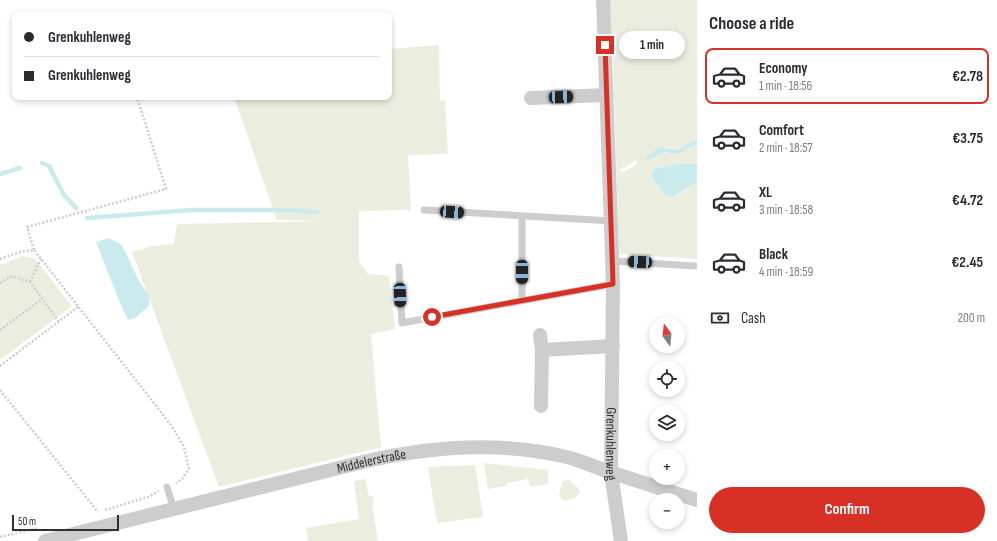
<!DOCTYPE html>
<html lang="en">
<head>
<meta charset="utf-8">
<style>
  body { margin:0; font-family:"Sofia Sans Condensed",sans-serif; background:#f2f2f3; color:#2b2b33; height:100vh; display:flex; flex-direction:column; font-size:15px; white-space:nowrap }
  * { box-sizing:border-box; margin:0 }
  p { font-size:13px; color:#7c7c81 }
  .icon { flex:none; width:22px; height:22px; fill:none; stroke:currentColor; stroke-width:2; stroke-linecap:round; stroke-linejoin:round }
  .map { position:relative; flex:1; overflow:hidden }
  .panel { display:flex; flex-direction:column; background:#fff; width:300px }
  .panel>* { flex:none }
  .banner { position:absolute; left:12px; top:12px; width:380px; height:88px; border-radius:8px; box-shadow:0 2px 6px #0003; display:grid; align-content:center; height:88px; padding:0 12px; background:#fff }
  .needle { width:26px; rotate:345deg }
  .controls { position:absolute; left:649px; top:317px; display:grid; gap:8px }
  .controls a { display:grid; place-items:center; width:36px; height:36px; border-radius:50%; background:#fff; box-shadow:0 2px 6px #0003; font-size:20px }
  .scale { position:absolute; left:12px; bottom:10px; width:107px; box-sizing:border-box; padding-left:4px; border:2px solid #303030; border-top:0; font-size:11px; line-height:14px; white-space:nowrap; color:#303030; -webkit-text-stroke:3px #fff; paint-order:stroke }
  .end { position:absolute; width:18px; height:18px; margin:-9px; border:5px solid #d93025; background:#fff; box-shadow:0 0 0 2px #fff }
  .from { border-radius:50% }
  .bubble { position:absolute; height:28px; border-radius:14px; background:#fff; box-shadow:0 2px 6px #0003; font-size:13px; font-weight:700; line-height:28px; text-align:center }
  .car { position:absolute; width:12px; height:24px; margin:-12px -6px; border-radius:5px; box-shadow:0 0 3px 1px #0007; background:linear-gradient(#222 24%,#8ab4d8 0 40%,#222 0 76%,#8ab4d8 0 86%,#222 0) }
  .banner b { display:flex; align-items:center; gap:14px; height:38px; font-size:15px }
  .banner b+b { border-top:1px solid #e1e1e2 }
  .banner i { width:10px; height:10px; background:#2b2b33 }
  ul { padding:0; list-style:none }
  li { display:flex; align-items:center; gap:12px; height:56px; margin:0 8px 6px; padding:0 4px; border:2px solid transparent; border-radius:8px }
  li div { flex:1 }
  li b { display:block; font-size:15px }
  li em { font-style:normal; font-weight:700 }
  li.active { border-color:#d93025 }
  li>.icon { width:36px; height:36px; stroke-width:1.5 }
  h2 { padding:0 12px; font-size:18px; line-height:48px }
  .pay { display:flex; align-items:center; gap:10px; height:44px; padding:0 12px; font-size:15px }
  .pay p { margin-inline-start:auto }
  .cta { display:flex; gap:8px; margin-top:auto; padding:8px 12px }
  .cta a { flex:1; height:46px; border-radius:24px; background:#d93025; color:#fff; font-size:16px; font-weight:700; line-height:46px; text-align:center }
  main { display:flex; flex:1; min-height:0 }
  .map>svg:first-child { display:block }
  .green { fill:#ebedde; fill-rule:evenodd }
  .water { fill:#c9ebee }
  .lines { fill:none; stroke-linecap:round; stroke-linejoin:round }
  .stream { stroke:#c9ebee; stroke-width:4.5 }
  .path { stroke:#cdcdcd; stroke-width:2.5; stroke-dasharray:2 2; stroke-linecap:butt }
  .lane { stroke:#cdcdcd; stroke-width:7 }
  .street { stroke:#cdcdcd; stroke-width:14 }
  .route { stroke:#d93025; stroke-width:5 }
  .labels { text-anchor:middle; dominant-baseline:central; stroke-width:4; stroke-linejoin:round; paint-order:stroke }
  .street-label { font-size:14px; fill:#303030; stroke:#fff }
</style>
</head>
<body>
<main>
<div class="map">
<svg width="697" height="541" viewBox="0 0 697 541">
  <rect width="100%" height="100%" fill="#fff"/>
  <g class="green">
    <path d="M 608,0 L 697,0 L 697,141 L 693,142 L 678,150 L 666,147 L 648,160 L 661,152 L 675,154 L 697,145 L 697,164 L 677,164 L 675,197 L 697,182 L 697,259 L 619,254 L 613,59 ZM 635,160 L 638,163 L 628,170 L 621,172 L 620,169 L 625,168 Z"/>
    <polygon points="439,45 440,101 445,100 448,154 408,155 411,210 359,211 359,262 368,274 389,276 395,329 371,334 381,447 219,487 132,252 152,246 174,244 177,224 324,221 277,220 234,97 389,97 389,49"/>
    <polygon points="23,256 35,259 72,306 0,360 0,265"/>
    <polygon points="484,463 548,470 548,484 530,487 528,479 506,483 507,486 488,489"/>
    <polygon points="475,465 483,517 437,523 428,467"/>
    <polygon points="365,479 369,496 373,496 374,505 372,505 378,541 308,541 306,528 359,519 354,481"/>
    <path d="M 568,479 L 580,490 C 580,497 569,501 562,500 L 559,494 L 562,482 Z"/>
  </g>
  <g class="water">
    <path d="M 693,141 L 697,141 L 697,145 C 681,149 685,157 665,152 L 648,160 L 645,157 L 661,147 L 678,150 Z"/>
    <polygon points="677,164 697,164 697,182 673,197 666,195 651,176 654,169"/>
    <polygon points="109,238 122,245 139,281 149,295 149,306 135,318 128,320 120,303 96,242"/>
  </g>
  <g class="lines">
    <g class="stream">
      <polyline points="42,163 49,166 64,195 76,208"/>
      <polyline points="0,174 20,168"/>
      <polyline points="87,218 191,210 281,210 317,212"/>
    </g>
    <g class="path">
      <polyline points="34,250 27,227 166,189 137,97"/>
      <polyline points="0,259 20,252 34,250 171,425 184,447 189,469 182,479 176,483"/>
      <polyline points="30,282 41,259"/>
      <polyline points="0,283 12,276 30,282 59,322"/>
      <polyline points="0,330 42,299"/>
      <polyline points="0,366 79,306"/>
      <polyline points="0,390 98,512"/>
      <polyline points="105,510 148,497 159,491"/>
      <polyline points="0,537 38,528"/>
    </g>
    <g class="lane">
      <polyline points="424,210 612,221"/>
      <polyline points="613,261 695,266"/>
      <polyline points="399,267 402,323 613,284"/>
      <polyline points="522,300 522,216"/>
      <polyline points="167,487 174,509"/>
    </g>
    <g class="street">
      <path id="s1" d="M 603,0 L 613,284 L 611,473 L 621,541"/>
      <polyline points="531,98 607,95"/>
      <polyline points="540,335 542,350 541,406"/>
      <polyline points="542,350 613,346"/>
      <path id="s2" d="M 45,541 L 367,461 C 433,446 500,441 567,457 C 582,461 597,468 613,473 C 641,482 669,491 697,500"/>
    </g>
  </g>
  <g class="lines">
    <polyline class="route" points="432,317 613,284 605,45"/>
  </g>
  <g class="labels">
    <g class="street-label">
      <text stroke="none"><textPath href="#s1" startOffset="444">Grenkuhlenweg</textPath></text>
      <text stroke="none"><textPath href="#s2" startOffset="336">Middelerstraße</textPath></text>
    </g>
  </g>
</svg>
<div class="controls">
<a><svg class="needle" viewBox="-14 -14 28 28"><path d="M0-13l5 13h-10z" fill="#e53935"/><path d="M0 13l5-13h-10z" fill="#7c7c81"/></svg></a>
<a><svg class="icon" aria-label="locate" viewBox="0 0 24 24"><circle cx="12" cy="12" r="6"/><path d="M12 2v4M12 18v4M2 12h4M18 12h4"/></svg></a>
<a><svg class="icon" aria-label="layers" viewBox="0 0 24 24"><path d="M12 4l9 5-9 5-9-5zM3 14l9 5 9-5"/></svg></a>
<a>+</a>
<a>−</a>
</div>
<div class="scale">50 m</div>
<i class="end from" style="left:432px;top:317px"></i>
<i class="end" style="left:605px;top:45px"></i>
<div class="bubble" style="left:619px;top:31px;width:66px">1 min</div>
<i class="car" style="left:561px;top:97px;rotate:88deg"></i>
<i class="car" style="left:452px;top:212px;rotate:94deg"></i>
<i class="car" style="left:640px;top:262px;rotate:273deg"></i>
<i class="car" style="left:522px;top:272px;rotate:180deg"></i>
<i class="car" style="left:400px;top:295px;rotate:178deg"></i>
<div class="banner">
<b><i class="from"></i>Grenkuhlenweg</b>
<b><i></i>Grenkuhlenweg</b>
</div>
</div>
<section class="panel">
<h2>Choose a ride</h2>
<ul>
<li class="active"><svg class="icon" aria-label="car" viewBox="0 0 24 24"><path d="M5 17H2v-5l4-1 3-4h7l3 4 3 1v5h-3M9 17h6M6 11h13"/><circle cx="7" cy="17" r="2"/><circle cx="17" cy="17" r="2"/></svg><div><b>Economy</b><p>1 min · 18:56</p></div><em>€2.78</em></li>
<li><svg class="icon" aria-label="car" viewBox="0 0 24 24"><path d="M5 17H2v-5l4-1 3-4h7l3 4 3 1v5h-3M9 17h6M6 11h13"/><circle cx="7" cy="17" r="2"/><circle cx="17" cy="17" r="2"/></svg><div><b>Comfort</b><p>2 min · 18:57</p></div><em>€3.75</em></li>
<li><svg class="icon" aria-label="car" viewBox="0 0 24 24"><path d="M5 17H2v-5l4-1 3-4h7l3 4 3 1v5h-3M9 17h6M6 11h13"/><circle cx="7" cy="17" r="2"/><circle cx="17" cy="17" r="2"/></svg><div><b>XL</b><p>3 min · 18:58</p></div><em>€4.72</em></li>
<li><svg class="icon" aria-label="car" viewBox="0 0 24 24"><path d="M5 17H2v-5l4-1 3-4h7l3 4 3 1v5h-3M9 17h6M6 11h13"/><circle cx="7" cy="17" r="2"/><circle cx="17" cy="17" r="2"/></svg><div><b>Black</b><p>4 min · 18:59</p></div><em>€2.45</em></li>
</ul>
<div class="pay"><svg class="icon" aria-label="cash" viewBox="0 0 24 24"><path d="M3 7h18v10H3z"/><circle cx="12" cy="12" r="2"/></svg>Cash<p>200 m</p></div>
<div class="cta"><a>Confirm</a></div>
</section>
</main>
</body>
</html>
